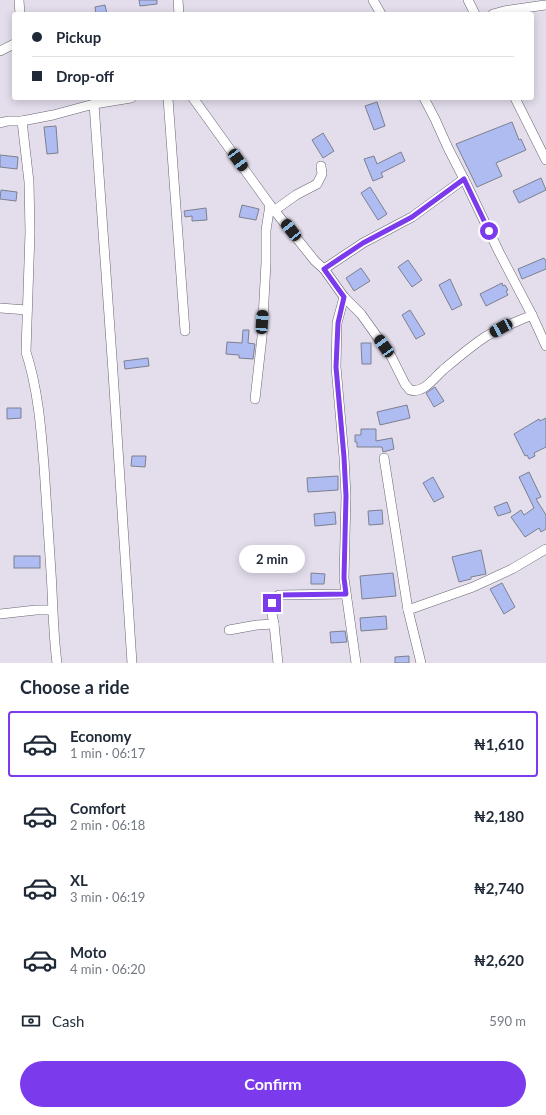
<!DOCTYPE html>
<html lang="en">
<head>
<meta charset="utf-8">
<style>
  body { margin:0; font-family:Lato,sans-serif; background:#f6f6f7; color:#1f2937; height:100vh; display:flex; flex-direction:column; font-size:15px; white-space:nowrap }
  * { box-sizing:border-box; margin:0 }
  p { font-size:13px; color:#747a83 }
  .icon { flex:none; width:22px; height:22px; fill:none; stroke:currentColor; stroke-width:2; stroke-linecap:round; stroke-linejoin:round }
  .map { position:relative; height:663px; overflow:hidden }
  .details { display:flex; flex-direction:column; background:#fff; flex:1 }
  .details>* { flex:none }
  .guide { position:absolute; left:12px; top:12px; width:522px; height:88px; border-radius:4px; box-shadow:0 2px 10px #0003; display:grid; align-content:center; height:88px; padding:0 20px; background:#fff }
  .end { position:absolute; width:18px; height:18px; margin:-9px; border:5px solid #7c3aed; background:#fff; box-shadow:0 0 0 2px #fff }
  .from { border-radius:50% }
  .bubble { position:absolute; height:28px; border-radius:14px; background:#fff; box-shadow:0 2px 10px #0003; font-size:13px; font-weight:700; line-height:28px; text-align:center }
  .car { position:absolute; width:12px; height:24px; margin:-12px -6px; border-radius:5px; box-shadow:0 0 3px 1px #0007; background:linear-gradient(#222 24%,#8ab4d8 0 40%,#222 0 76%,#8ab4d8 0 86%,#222 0) }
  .guide b { display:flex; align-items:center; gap:14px; height:38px; font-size:15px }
  .guide b+b { border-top:1px solid #e0e1e3 }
  .guide i { width:10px; height:10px; background:#1f2937 }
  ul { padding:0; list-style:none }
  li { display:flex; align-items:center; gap:12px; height:66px; margin:0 8px 6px; padding:0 12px; border:2px solid transparent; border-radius:4px }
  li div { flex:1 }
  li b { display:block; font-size:15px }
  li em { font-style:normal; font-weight:700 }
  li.selected { border-color:#7c3aed }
  li>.icon { width:36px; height:36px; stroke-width:1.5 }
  h2 { padding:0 20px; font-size:18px; line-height:48px }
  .pay { display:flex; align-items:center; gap:10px; height:44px; padding:0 20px; font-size:15px }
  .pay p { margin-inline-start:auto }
  .primary-button { display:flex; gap:8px; margin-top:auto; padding:8px 20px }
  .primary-button a { flex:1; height:46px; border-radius:24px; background:#7c3aed; color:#fff; font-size:16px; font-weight:700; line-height:46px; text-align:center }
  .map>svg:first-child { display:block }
  .building { fill:#aebcf2; stroke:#7d808e }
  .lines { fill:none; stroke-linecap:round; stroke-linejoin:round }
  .minor-casing { stroke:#6a6471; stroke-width:10 }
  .minor { stroke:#fff; stroke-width:9 }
  .route { stroke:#7c3aed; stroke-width:5 }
</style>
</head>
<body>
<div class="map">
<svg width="546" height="663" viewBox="0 0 546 663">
  <rect width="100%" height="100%" fill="#e3ddec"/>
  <g class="building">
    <polygon points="139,0 157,0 157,4 140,6"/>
    <polygon points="105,5 107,14 96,14 95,7"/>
    <polygon points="377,102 385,126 374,130 365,106"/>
    <polygon points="512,122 519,140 521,139 526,150 496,163 502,176 477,187 456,144"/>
    <polygon points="56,126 58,153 47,154 44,127"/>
    <polygon points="323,133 334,151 323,158 312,140"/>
    <polygon points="401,152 405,161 381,173 383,177 373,181 364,159 374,156 377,164"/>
    <polygon points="0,155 18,157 17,169 0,167"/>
    <polygon points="541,178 546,190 519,203 513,191"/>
    <polygon points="370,187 387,214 378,220 361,193"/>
    <polygon points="1,190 17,192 16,201 0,199"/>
    <polygon points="242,205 259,209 256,220 239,217"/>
    <polygon points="206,208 207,220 192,221 192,216 185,217 184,211"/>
    <polygon points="544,258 546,261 546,269 522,279 518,269"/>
    <polygon points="408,260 422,280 412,287 398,267"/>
    <polygon points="361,268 370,281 354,291 346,278"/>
    <polygon points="450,279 462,305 452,310 439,285"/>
    <polygon points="502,283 503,286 505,285 508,290 506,291 508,295 486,306 480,294"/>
    <polygon points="410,310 425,334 416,339 402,315"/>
    <polygon points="243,330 249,330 248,343 255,344 253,359 239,358 239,355 226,354 227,342 242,343"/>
    <polygon points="361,343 371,343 371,364 362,364"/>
    <polygon points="148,358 149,366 125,369 124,361"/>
    <polygon points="435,387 444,401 434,407 426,393"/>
    <polygon points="407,405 410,418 380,425 377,412"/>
    <polygon points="7,408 21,408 21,418 7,419"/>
    <polygon points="546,418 546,447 534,453 535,456 529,459 527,455 525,456 514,434 539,419 540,421"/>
    <polygon points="361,429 376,429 376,441 392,438 394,449 383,452 382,447 357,447 357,442 355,442 355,435 361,435"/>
    <polygon points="132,456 146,456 145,467 131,466"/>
    <polygon points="529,472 541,497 536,499 546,515 546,529 541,532 539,528 525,537 511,517 521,510 524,515 534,508 519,477"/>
    <polygon points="338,476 338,490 308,492 307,478"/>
    <polygon points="433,477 444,497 434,502 423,483"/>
    <polygon points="507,502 511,512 498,516 494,507"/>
    <polygon points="382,510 383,524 369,525 368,511"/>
    <polygon points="335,512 336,524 315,526 314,514"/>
    <polygon points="481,550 486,574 471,577 471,579 459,582 452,557"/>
    <rect x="14" y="556" width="26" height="12"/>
    <polygon points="311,573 325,574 324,584 311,584"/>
    <polygon points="393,573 396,596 362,599 360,576"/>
    <polygon points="502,583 515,607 504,614 490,589"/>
    <polygon points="386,616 387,629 361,631 360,618"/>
    <polygon points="345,631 347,642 331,643 330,632"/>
    <polygon points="409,656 409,663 395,663 395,657"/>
  </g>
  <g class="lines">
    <defs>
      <g id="minor">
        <polyline points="19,0 20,14"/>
        <polyline points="178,0 179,14"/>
        <polyline points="373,0 381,14"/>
        <polyline points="468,0 475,14"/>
        <polyline points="493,14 504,11 545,5"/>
        <polyline points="0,51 14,44"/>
        <polyline points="168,98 185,331"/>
        <path d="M 193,98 L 270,205 L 315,261 L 324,269 L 344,297 L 361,314 L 391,356 L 405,384 L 410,390 C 423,394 434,378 443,370 C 456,359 470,347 485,337 C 499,328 516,322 532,315"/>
        <polyline points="424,98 435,119 448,148 466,183 499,252 532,315 546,346"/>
        <polyline points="515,98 546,160"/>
        <path d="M 94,104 C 108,290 120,477 132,663"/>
        <path d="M 22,121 L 29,182 L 30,232 L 26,352 C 38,389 41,428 44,466 C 46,501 49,537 51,572 C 53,603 53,633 57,663"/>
        <polyline points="0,123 8,121 22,121 53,115 94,104 131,98"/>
        <polyline points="275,210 296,195 317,184 322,174 321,166"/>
        <polyline points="324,269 363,243 412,217 464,179"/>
        <polyline points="344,297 337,323 336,367 344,457 346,496 344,578 356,663"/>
        <polyline points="0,308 27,310"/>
        <polyline points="255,399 262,337 266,263 266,230 270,205"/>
        <polyline points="384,458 408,610"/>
        <polyline points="0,614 36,610 52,610"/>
        <polyline points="229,630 257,625 274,624"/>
        <polyline points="278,663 274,624 271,609 273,599 279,595 346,594"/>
        <polyline points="421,663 408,610 473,587 512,569 546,549"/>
      </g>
    </defs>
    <use href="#minor" class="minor-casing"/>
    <use href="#minor" class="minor"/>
  </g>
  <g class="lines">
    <polyline class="route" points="272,603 276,597 279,595 346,594 344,578 346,496 344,457 336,367 338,323 344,297 324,269 363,243 412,217 464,179 489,231"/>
  </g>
</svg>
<i class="end from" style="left:489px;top:231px"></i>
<i class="end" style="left:272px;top:603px"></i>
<div class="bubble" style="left:239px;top:545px;width:66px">2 min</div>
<i class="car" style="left:238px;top:160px;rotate:144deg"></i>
<i class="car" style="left:291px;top:230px;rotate:322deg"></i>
<i class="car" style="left:262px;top:322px;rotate:4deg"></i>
<i class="car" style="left:501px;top:328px;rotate:241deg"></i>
<i class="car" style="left:384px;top:346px;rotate:325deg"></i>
<div class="guide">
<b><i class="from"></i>Pickup</b>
<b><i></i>Drop-off</b>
</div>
</div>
<section class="details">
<h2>Choose a ride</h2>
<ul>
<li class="selected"><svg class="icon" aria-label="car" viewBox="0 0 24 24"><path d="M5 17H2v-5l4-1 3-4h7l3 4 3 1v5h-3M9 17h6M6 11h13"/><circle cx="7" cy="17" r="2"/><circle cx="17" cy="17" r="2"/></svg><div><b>Economy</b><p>1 min · 06:17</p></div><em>₦1,610</em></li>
<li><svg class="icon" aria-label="car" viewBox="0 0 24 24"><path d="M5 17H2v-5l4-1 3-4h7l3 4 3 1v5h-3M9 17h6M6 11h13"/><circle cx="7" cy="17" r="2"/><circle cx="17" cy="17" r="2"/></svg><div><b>Comfort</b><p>2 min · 06:18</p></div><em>₦2,180</em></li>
<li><svg class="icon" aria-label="car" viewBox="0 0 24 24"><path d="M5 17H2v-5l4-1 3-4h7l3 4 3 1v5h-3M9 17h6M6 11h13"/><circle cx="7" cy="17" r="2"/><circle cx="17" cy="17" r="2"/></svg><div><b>XL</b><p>3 min · 06:19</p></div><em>₦2,740</em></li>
<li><svg class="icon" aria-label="car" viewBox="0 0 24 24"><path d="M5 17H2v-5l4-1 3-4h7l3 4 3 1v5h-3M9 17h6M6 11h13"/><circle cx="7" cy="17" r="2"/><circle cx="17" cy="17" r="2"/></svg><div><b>Moto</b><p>4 min · 06:20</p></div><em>₦2,620</em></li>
</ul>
<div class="pay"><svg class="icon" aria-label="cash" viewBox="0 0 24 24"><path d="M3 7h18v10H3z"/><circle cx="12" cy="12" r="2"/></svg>Cash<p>590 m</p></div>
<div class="primary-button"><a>Confirm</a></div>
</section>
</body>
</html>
